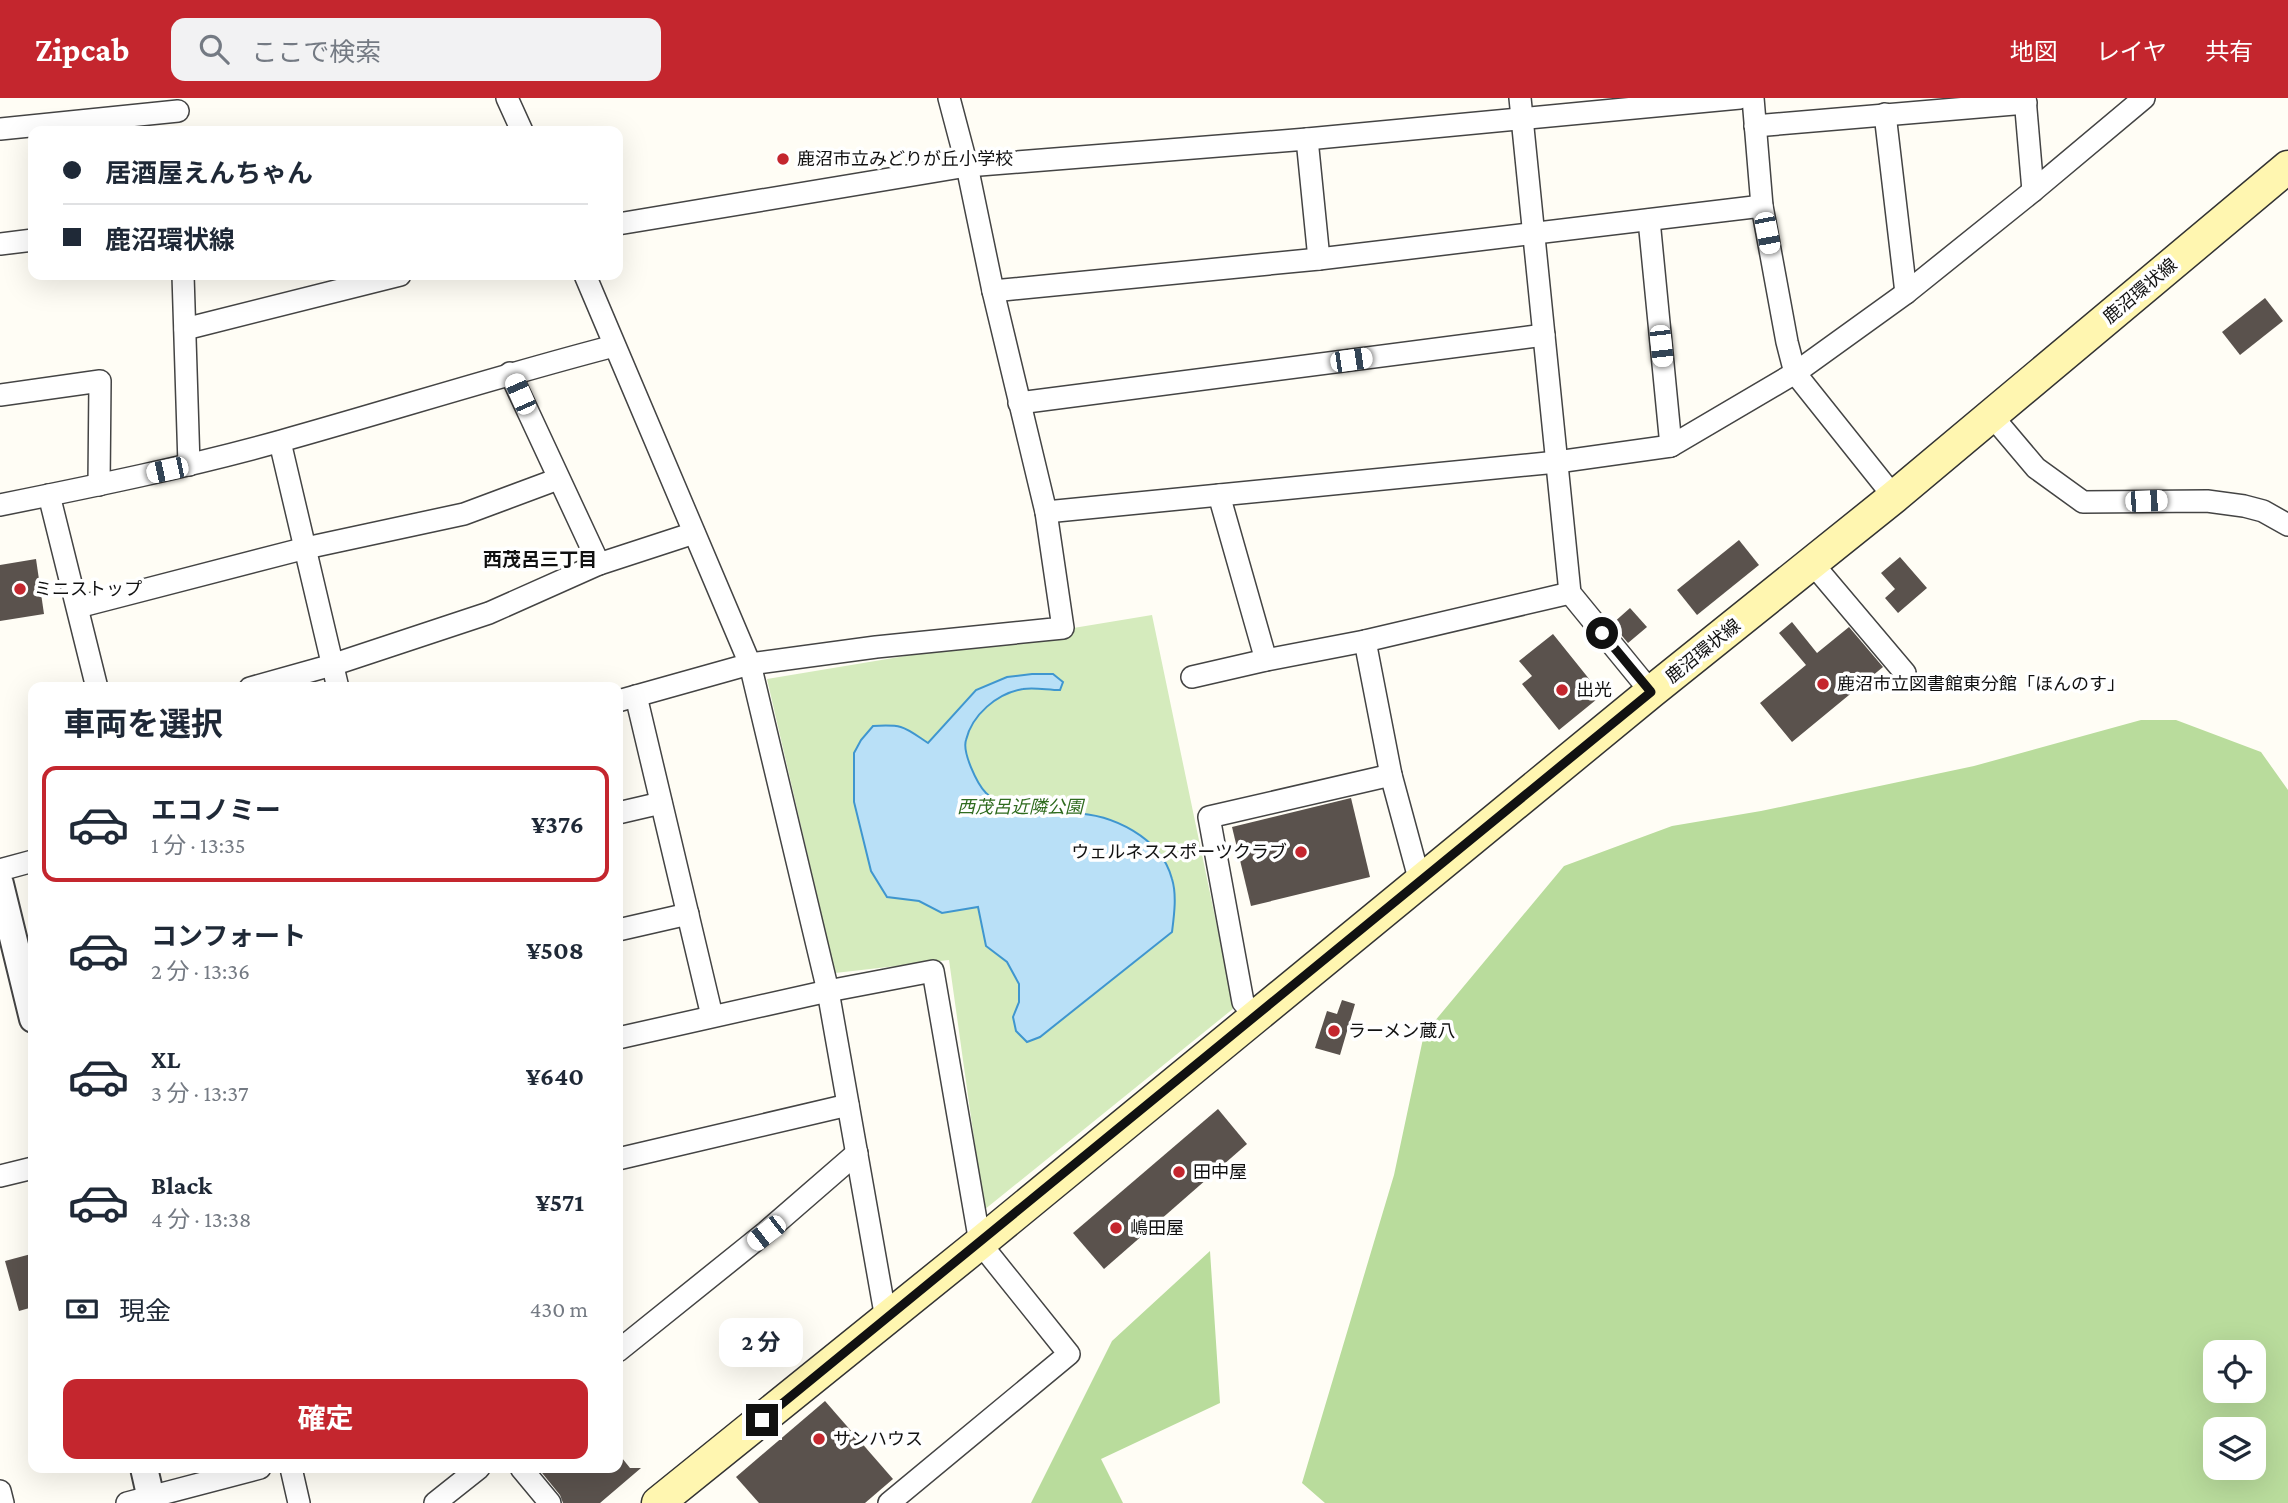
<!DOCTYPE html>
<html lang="ja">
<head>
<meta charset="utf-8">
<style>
  body { margin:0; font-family:"Crimson Pro","Noto Sans JP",serif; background:#f2f2f3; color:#1f2937; height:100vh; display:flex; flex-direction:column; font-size:26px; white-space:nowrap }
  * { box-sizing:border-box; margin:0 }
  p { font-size:23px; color:#747a83 }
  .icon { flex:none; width:38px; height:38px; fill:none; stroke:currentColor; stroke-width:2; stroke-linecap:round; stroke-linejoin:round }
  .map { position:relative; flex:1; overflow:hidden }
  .drawer { position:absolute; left:28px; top:584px; width:595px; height:791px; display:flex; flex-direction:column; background:#fff; border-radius:14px; box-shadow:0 7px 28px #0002 }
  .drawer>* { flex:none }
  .banner { position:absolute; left:28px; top:28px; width:595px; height:154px; border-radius:14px; box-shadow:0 7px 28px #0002; display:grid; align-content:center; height:154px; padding:0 35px; background:#fff }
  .controls { position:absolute; left:2203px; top:1242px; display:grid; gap:14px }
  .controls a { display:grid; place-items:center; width:63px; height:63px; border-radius:14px; background:#fff; box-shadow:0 7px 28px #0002; font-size:35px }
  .end { position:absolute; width:32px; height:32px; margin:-16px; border:9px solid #111; background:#fff; box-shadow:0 0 0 4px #fff }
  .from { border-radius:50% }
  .bubble { position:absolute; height:49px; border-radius:14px; background:#fff; box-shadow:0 7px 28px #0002; font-size:23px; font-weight:700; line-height:49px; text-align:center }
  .car { position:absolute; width:21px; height:42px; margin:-21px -10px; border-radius:9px; box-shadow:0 0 5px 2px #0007; background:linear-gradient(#fff 24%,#345 0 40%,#fff 0 76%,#345 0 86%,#fff 0) }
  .banner b { display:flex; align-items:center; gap:24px; height:66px; font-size:26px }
  .banner b+b { border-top:2px solid #e0e1e3 }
  .banner i { width:18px; height:18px; background:#1f2937 }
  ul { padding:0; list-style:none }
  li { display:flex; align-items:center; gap:21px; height:116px; margin:0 14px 10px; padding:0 21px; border:4px solid transparent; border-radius:14px }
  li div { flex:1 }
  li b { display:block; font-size:26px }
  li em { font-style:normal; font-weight:700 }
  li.current { border-color:#c4262e }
  li>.icon { width:63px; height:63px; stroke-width:1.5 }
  h2 { padding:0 35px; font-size:32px; line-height:84px }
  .pay { display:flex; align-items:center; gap:18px; height:77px; padding:0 35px; font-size:26px }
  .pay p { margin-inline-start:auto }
  .action { display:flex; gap:14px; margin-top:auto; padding:14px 35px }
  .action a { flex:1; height:80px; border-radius:14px; background:#c4262e; color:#fff; font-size:28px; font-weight:700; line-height:80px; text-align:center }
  header { display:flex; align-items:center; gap:42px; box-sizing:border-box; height:98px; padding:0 35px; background:#c4262e; color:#fff }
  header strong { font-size:33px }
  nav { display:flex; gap:38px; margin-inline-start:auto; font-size:24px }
  .search { width:490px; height:63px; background:#f2f2f3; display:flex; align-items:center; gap:18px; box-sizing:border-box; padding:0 24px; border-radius:14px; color:#747a83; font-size:26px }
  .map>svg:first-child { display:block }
  .green { fill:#d5ebbd }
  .forest { fill:#b9dc9c; fill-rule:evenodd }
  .water { fill:#b9e0f7; stroke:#3f96cf; stroke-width:2 }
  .building { fill:#5a524d }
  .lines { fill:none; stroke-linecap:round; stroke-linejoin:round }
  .minor-casing { stroke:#444; stroke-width:24 }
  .tertiary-casing { stroke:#444; stroke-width:30 }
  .secondary-casing { stroke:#333; stroke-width:35 }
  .minor { stroke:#fff; stroke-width:21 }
  .tertiary { stroke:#fff; stroke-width:26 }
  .secondary { stroke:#fff6b0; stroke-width:32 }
  .route { stroke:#111; stroke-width:9 }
  .poi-dot { fill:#c4262e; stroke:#fff; stroke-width:2.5 }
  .labels { text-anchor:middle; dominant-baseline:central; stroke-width:7; stroke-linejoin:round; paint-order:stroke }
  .poi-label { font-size:18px; fill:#111; stroke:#fff; text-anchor:start }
  .street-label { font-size:18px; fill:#111; stroke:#fff }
  .park-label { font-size:18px; font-style:italic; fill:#2f6b1f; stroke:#fff }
  .neighbourhood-label { font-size:19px; font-weight:bold; fill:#111; stroke:#fff }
</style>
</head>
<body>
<header>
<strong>Zipcab</strong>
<div class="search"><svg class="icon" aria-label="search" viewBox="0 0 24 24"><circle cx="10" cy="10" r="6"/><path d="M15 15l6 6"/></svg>ここで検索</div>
<nav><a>地図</a><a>レイヤ</a><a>共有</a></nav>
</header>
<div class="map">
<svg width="2288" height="1405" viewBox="0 0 2288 1405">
  <rect width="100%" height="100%" fill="#fffdf5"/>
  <polygon class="green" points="1152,517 1234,910 984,1112 949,862 835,875 767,581"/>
  <g class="forest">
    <path d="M 2141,622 L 2176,622 L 2261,654 L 2288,692 L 2288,1405 L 1325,1405 L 1302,1385 L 1394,1077 L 1424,936 L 1564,768 L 1672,728 L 1761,713 L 1974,668 ZM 2216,1255 L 2254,1255 L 2254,1293 L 2216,1293 ZM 2216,1332 L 2254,1332 L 2254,1370 L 2216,1370 Z"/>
    <polygon points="1210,1153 1220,1305 1101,1361 1123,1405 1031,1405 1112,1243"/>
  </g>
  <path class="water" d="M 1032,576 L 1053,576 L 1063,584 L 1060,592 C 1048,592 1034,589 1023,591 C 997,595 972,617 966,642 C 962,654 977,686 986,695 C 1010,720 1041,714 1072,715 C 1112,716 1161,739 1172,781 C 1177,797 1174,818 1172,834 L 1040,939 L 1027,944 L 1016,933 L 1013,919 L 1019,904 L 1019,886 L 1007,864 L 986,848 L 978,809 L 942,815 L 919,803 L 887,799 L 871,773 L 854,704 L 854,655 L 861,642 L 873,628 C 904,626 904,629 928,645 L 976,592 L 1007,579 Z"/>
  <g class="building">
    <polygon points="2265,200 2283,223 2240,257 2222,234"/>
    <polygon points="1739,442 1759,467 1697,517 1677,492"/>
    <polygon points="1900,459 1927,490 1898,515 1885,500 1895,491 1881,475"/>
    <polygon points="36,461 44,516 0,523 0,467"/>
    <polygon points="1630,510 1647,529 1628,545 1612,526"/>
    <polygon points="1792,524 1817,555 1849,529 1883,569 1792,644 1760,605 1806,567 1779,535"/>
    <polygon points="1553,536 1602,597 1559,632 1522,586 1532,578 1519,563"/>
    <polygon points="1351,700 1370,779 1251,808 1232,729"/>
    <polygon points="1342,902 1355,906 1340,957 1315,950 1327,913 1337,916"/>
    <polygon points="1218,1011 1247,1046 1104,1171 1073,1135"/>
    <polygon points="31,1156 33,1166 33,1209 19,1213 5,1163"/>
    <polygon points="825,1303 893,1381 865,1405 759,1405 736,1379"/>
    <polygon points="618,1355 630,1370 641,1370 600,1405 563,1405 560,1397 538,1370 618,1370"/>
  </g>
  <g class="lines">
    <defs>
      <g id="minor">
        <polyline points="507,0 522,33"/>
        <polyline points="1520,0 1570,495 1651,594"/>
        <polyline points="1753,0 1762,108 1787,244 1795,275 1894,399"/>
        <polyline points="2025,0 2033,93"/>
        <polyline points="1885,16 1906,195"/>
        <polyline points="1755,28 2026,5"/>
        <polyline points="0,31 178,13"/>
        <polyline points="1307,41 1319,161"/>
        <polyline points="1649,122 1671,348"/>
        <polyline points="618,126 967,68 1307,41 1740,0"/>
        <polyline points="0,146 33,142"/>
        <polyline points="183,177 189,367"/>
        <polyline points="585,177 750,566 828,893 886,1221"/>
        <polyline points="993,193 1319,161 1762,108"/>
        <polyline points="185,231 400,177"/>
        <polyline points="510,275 599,466"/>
        <polyline points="0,297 100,283 99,387"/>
        <polyline points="1019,305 1544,237"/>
        <polyline points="1992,318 2036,370 2083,404 2207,403 2244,408 2263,413 2288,427"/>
        <polyline points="280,344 338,590"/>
        <polyline points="49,397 97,590"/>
        <polyline points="1219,397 1266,562"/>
        <path d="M 0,407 C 94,388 188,369 281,343 C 392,312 502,277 614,248"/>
        <polyline points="1046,414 1557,364 1671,348 1795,275 1906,195 2033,93 2144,0"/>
        <polyline points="1812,465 1905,575"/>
        <polyline points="78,509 306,450 464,416 558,381"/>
        <polyline points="1365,543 1391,677 1420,784"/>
        <polyline points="1192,579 1266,562 1365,543 1570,495"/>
        <polyline points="250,590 332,567 489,515 599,466 694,435"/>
        <polyline points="636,598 712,918"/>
        <polyline points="618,603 750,566 876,549 1063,530 1046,414 993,193 967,68 949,0"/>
        <polyline points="618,715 661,705"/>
        <polyline points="0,772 33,763"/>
        <polyline points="618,832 688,816"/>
        <polyline points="1256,919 1243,904 1209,719 1391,677"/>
        <polyline points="618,940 828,893 933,873 980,1145 1069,1256 889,1405"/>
        <polyline points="618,1061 848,1007"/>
        <polyline points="0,1078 33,1070"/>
        <polyline points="618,1253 766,1134 857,1055"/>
        <polyline points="291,1370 299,1405"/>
        <polyline points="521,1370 550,1405"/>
        <polyline points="0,1393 3,1405"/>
        <polyline points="127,1405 260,1370"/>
        <polyline points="435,1405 479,1370"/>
      </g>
      <g id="tertiary">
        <polyline points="0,786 33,921"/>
        <polyline points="144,1370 152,1405"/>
      </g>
      <polyline id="secondary" points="658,1405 980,1145 1651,594 1894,399 2288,69"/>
    </defs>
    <use href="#minor" class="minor-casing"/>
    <use href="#tertiary" class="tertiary-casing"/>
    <use href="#secondary" class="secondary-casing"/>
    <use href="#minor" class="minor"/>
    <use href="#tertiary" class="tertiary"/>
    <use href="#secondary" class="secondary"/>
  </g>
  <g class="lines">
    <polyline class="route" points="762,1322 1651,594 1602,535"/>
  </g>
  <g class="poi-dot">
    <circle cx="783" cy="61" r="7"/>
    <circle cx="20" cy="491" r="7"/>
    <circle cx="1823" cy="586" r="7"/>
    <circle cx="1562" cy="592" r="7"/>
    <circle cx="1301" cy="754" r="7"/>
    <circle cx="1334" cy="933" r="7"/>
    <circle cx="1179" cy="1074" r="7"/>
    <circle cx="1116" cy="1130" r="7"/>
    <circle cx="819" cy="1341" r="7"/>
  </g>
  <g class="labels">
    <g class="poi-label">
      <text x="797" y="61">鹿沼市立みどりが丘小学校</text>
      <text x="34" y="491">ミニストップ</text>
      <text x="1837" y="586">鹿沼市立図書館東分館「ほんのす」</text>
      <text x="1576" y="592">出光</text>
      <text x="1287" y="754" text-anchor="end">ウェルネススポーツクラブ</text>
      <text x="1348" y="933">ラーメン蔵八</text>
      <text x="1193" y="1074">田中屋</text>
      <text x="1130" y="1130">嶋田屋</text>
      <text x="833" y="1341">サンハウス</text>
    </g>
    <g class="street-label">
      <text transform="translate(2140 193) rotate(-40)">鹿沼環状線</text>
      <text transform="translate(1703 553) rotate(-39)">鹿沼環状線</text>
    </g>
    <g class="park-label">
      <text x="1020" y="709">西茂呂近隣公園</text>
    </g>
    <g class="neighbourhood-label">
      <text x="540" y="461">西茂呂三丁目</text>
    </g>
  </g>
</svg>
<div class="controls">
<a><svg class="icon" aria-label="locate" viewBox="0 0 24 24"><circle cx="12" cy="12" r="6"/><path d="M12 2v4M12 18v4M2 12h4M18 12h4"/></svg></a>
<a><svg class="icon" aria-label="layers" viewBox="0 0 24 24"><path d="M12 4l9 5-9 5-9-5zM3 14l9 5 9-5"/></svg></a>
</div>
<i class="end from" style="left:1602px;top:535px"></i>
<i class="end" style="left:762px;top:1322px"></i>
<div class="bubble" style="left:719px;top:1220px;width:84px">2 分</div>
<i class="car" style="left:1767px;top:135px;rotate:169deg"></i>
<i class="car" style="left:1661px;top:248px;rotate:174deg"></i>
<i class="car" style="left:1351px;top:262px;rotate:82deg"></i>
<i class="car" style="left:520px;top:296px;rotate:336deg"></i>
<i class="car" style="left:167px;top:372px;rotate:258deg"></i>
<i class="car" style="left:2146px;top:403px;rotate:88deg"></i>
<i class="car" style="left:766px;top:1135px;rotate:232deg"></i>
<div class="banner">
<b><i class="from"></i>居酒屋えんちゃん</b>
<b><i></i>鹿沼環状線</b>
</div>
<section class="drawer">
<h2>車両を選択</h2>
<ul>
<li class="current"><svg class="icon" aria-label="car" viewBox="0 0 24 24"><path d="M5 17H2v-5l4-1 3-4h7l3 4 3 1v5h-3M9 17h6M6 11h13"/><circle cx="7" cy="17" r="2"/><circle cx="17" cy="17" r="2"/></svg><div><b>エコノミー</b><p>1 分 · 13:35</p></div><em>¥376</em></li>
<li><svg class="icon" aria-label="car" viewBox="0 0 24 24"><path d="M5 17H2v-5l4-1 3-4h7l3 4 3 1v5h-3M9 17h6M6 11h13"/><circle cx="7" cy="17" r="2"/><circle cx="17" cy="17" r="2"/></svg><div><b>コンフォート</b><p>2 分 · 13:36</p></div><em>¥508</em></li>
<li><svg class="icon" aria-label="car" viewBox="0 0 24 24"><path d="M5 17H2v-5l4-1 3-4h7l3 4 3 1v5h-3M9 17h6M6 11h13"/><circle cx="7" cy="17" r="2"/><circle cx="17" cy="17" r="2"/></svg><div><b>XL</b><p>3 分 · 13:37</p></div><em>¥640</em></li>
<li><svg class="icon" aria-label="car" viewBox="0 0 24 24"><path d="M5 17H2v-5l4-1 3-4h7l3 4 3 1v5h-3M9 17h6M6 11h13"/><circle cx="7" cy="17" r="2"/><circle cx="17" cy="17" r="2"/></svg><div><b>Black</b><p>4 分 · 13:38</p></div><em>¥571</em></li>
</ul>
<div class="pay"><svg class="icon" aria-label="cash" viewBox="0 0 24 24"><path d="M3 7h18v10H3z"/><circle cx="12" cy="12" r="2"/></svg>現金<p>430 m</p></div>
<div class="action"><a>確定</a></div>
</section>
</div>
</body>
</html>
